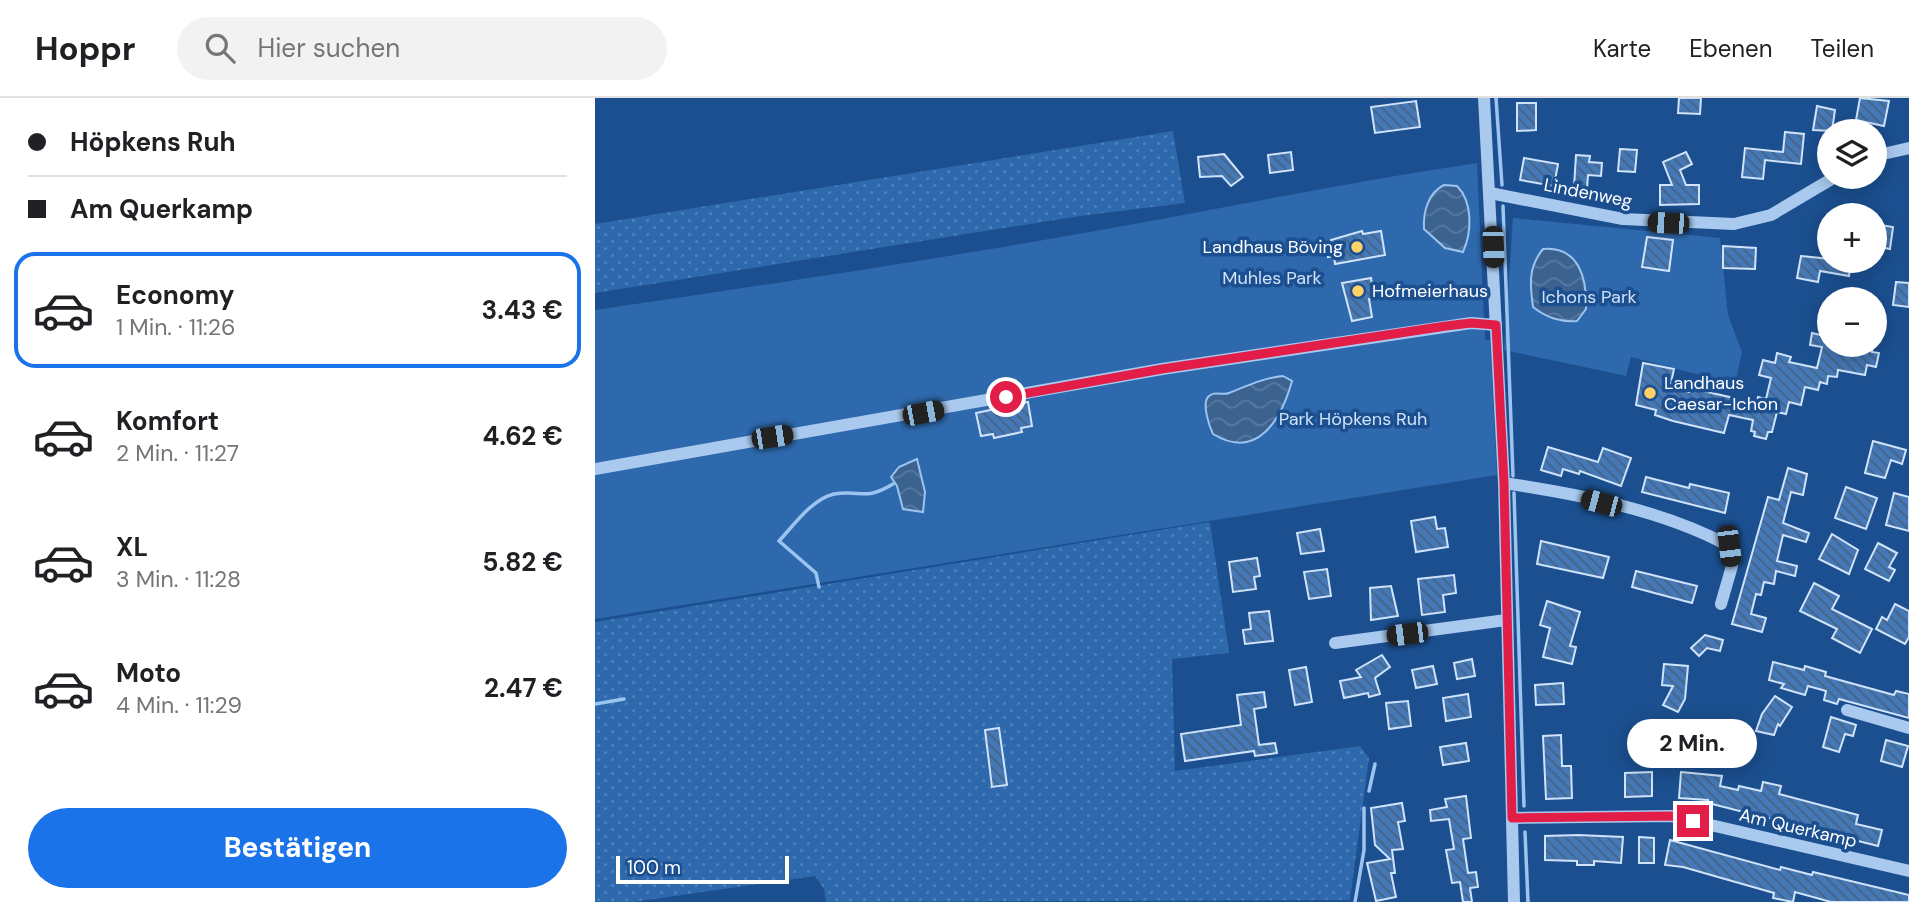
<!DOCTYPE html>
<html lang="de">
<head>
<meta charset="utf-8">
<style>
  body { margin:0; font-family:"DM Sans",sans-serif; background:#f2f2f2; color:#202124; height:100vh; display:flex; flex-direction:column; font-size:26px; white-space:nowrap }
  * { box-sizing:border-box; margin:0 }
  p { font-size:23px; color:#757577 }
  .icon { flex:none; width:38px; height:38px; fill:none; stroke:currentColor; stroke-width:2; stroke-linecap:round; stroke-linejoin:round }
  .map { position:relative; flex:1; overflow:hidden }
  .drawer { display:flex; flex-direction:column; background:#fff; width:595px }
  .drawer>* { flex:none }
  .guide { display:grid; align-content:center; height:154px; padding:0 28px; background:#fff }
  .fabs { position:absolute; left:1222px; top:21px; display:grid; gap:14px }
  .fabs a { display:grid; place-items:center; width:70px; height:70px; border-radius:50%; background:#fff; box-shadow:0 4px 18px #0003; font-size:35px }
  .scale { position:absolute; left:21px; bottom:18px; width:173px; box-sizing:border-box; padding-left:7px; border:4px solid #fff; border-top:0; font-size:19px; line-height:24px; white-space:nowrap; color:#fff; -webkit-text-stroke:5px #1b4f8f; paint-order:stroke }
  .end { position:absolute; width:32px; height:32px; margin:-16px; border:9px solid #e11d48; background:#fff; box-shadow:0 0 0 4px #fff }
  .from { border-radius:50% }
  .bubble { position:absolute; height:49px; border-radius:24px; background:#fff; box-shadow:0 4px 18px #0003; font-size:23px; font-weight:700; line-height:49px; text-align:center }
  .car { position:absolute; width:21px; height:42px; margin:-21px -10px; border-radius:9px; box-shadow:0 0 5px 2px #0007; background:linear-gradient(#222 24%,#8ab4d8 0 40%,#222 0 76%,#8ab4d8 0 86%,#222 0) }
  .guide b { display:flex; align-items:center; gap:24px; height:66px; font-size:26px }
  .guide b+b { border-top:2px solid #e0e0e0 }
  .guide i { width:18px; height:18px; background:#202124 }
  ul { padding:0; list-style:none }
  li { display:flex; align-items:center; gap:21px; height:116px; margin:0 14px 10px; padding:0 14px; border:4px solid transparent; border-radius:21px }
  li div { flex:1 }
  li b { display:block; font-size:26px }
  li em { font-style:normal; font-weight:700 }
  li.on { border-color:#1a73e8 }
  li>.icon { width:63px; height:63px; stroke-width:1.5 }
  .primary-button { display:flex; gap:14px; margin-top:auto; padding:14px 28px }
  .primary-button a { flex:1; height:80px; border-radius:42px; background:#1a73e8; color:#fff; font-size:28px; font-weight:700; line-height:80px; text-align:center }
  header { display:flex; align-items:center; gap:42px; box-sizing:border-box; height:98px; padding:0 35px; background:#fff; border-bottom:2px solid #e0e0e0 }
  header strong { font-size:33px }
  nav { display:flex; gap:38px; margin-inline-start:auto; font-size:24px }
  .search { width:490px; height:63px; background:#f2f2f2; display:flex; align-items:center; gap:18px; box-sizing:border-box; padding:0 24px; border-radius:38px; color:#757577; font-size:26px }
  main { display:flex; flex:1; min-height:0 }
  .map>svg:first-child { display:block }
  .grass { fill:url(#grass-dots) }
  .green { fill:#2e69ad }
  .water { fill:url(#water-waves); stroke:#9cc4f0; stroke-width:2 }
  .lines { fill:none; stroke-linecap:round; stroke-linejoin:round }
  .stream { stroke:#9cc4f0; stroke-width:3.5 }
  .building { fill:url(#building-back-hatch); stroke:#cfe3fa; stroke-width:2 }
  .minor { stroke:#a9c9ee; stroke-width:12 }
  .route { stroke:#e11d48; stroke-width:9 }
  .poi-dot { fill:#ffd166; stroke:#1b4f8f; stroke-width:2.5 }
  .labels { text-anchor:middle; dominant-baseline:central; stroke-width:7; stroke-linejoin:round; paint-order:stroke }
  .street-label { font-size:18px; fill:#fff; stroke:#1b4f8f }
  .poi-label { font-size:18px; fill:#fff; stroke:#1b4f8f; text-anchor:start }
  .park-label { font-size:18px; fill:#cfe3fa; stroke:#1b4f8f }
</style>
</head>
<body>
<header>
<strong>Hoppr</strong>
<div class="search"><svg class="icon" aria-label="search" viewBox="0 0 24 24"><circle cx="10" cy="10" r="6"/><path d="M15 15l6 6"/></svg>Hier suchen</div>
<nav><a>Karte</a><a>Ebenen</a><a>Teilen</a></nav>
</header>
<main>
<section class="drawer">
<div class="guide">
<b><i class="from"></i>Höpkens Ruh</b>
<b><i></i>Am Querkamp</b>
</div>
<ul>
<li class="on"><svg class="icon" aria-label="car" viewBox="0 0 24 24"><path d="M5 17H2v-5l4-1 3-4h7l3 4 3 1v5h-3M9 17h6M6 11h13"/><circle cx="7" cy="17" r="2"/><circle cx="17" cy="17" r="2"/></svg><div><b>Economy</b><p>1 Min. · 11:26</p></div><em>3.43 €</em></li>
<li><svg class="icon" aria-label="car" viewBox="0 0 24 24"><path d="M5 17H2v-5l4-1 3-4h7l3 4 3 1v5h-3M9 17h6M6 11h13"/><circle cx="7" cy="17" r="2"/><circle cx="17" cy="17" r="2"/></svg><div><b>Komfort</b><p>2 Min. · 11:27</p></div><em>4.62 €</em></li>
<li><svg class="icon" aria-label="car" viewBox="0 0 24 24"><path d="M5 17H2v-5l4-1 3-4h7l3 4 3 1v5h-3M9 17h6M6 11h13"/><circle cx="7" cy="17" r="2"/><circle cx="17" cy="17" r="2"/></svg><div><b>XL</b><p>3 Min. · 11:28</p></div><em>5.82 €</em></li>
<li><svg class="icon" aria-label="car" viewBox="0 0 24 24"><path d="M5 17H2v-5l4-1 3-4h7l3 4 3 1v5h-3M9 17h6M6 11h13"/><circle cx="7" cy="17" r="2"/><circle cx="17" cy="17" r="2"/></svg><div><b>Moto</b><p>4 Min. · 11:29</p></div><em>2.47 €</em></li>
</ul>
<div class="primary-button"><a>Bestätigen</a></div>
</section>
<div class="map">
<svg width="1314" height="804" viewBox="0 0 1314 804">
  <defs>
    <pattern id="grass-dots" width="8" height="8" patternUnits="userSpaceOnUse" patternTransform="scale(1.75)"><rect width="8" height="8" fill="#2e69ad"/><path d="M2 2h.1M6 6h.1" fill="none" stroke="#4d80b9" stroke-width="1.8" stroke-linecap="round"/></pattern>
    <pattern id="water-waves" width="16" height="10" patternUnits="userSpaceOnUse" patternTransform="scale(1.75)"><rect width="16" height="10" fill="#3c6290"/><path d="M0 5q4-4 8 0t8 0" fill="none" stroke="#597aa1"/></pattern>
    <pattern id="building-back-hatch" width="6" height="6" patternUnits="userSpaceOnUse" patternTransform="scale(1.75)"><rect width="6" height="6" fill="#4478b7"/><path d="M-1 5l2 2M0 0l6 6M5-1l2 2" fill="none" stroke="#486282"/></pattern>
  </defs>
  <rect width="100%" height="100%" fill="#1b4f8f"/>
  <g class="grass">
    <polygon points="578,33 590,105 485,118 0,195 0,126"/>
    <polygon points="615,424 634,555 577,561 580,673 765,648 774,660 755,802 231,804 229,791 220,778 38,804 0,804 0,524"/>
  </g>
  <g class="green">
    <path d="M 882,65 L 890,242 L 895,242 L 902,377 L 0,521 L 0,212 C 176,186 352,160 528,128 C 646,107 763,82 882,65 Z"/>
    <polygon points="918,120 1125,140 1133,217 1147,254 1140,286 1036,259 1031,278 909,252"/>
  </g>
  <g class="water">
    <path d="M 849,87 L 862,88 C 878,104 877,134 868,154 L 850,150 L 829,131 C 828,114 833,95 849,87 Z"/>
    <path d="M 948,151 C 985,148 992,182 991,211 L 982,223 C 965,224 952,220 938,209 C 935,187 933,169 948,151 Z"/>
    <path d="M 688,278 L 697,283 C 686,322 662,363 618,336 C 614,328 607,306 613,299 C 619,292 628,298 634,295 C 652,288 668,280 688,278 Z"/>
    <polygon points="322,361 330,394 328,414 308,411 302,388 296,379 304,369"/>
  </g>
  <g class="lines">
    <g class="stream">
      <polyline points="901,0 907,87"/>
      <polyline points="908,108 918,378"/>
      <polyline points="919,395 929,708"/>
      <path d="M 224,489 L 221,475 L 184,443 C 199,427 217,401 239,396 C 267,391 268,404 298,386"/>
      <polyline points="0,606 29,601"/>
      <polyline points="774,693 780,666"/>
      <polyline points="930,734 933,804"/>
      <polyline points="760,804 769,752 769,710"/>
    </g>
  </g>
  <g class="building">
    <polygon points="1084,0 1106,0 1105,16 1083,15"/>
    <polygon points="1265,0 1294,3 1289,28 1261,22"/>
    <polygon points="821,3 825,29 780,35 776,9"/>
    <polygon points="922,5 941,5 941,32 922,33"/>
    <polygon points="1222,8 1240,12 1237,33 1218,32"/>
    <polygon points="1190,34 1209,36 1206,66 1170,62 1168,81 1147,79 1150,50 1188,54"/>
    <polygon points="1025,51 1042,52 1040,74 1023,73"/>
    <polygon points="696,54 698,72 675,75 673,57"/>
    <polygon points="1091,54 1097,66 1085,72 1091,87 1104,87 1104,106 1065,107 1065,87 1077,87 1068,64"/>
    <polygon points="629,56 648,79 636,88 627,78 605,79 603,59"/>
    <polygon points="981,57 995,58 994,64 1007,65 1006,78 993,77 992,90 979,89"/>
    <polygon points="929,60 963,66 959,88 925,82"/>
    <polygon points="1279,126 1298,129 1295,151 1279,148"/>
    <polygon points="767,133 768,136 786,133 790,157 740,166 739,158 733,159 731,150 737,149 736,142"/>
    <polygon points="1052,139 1078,142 1074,173 1047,169"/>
    <polygon points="1128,148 1161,150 1160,171 1128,170"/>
    <polygon points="1206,158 1256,163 1254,178 1225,173 1223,184 1202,180"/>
    <polygon points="776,180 779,200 774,201 777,219 757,223 747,185"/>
    <polygon points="1301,184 1314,185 1314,209 1298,207"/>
    <polygon points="1217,235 1234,239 1234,247 1278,248 1277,254 1284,255 1281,269 1272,267 1270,277 1243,272 1242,279 1233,278 1232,286 1225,284 1223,292 1210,289 1206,307 1194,304 1191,316 1182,314 1177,334 1173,334 1171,341 1159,338 1160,334 1156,333 1158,322 1134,317 1129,335 1078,323 1060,317 1061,312 1041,307 1048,265 1079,271 1075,289 1094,294 1095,290 1161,305 1163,299 1171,301 1176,280 1164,277 1168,262 1180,265 1182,255 1196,259 1194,264 1222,270 1227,249 1215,247"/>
    <polygon points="433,304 437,328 426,330 427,334 399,340 398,336 386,338 381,315"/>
    <polygon points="1278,343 1311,352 1307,366 1296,362 1290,380 1270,375"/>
    <polygon points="953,349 1003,364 1008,350 1036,360 1026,388 985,373 984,376 968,371 966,378 946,372"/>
    <polygon points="1193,370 1212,376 1208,397 1196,394 1188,425 1214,435 1211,444 1188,437 1182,463 1202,468 1200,478 1181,473 1179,486 1169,484 1166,497 1161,496 1156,516 1171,520 1167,534 1137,526 1173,399 1184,402"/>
    <polygon points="1051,379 1094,390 1095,386 1134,395 1130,415 1047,394"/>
    <polygon points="1251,389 1282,400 1271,431 1240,420"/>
    <polygon points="1299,395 1314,399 1314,433 1291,427"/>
    <polygon points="840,419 842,431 850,430 853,449 821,454 816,423"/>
    <polygon points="725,431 729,453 706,456 702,435"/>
    <polygon points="1237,436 1263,452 1254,476 1224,461"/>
    <polygon points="946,443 1014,459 1008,480 942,466"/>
    <polygon points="1283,445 1302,455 1294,469 1300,472 1294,483 1270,471"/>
    <polygon points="662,460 665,478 659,479 661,491 638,494 634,464"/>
    <polygon points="732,471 736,498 714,501 709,474"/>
    <polygon points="1041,473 1102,488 1097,505 1037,489"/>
    <polygon points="859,477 861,495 848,497 850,514 827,517 823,481"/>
    <polygon points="1219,485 1244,498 1237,511 1277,531 1265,555 1237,540 1242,531 1205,513"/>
    <polygon points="796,488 803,518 776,522 775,490"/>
    <polygon points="952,503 985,514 975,548 981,549 977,566 948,559 955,530 945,527"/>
    <polygon points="1300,506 1314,513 1314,539 1310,546 1281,531 1287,519 1292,522"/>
    <polygon points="674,513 678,543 650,546 648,532 656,531 654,515"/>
    <polygon points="1110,537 1128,542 1125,553 1112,550 1104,558 1096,550"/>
    <polygon points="787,557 795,569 780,580 785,596 774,599 773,595 749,600 745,583 766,579 761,572"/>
    <polygon points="877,561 880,578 862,581 859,565"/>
    <polygon points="1178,564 1209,572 1210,568 1231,574 1230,578 1299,597 1301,593 1314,596 1314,620 1244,601 1242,606 1229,602 1231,593 1213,588 1210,597 1186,590 1189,586 1174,582"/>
    <polygon points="1069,566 1093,568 1090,601 1083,614 1068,607 1078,588 1067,587"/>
    <polygon points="838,568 842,586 821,590 817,572"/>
    <polygon points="711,569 717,604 700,607 694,572"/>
    <polygon points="968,585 969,606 941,607 940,587"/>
    <polygon points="669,594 671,609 659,611 664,647 680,645 682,655 660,658 659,653 590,663 586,636 646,627 642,597"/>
    <polygon points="873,596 876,619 851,623 848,600"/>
    <polygon points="1180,598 1197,609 1185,628 1183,626 1179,637 1161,633 1167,616"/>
    <polygon points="813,603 816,628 794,631 791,605"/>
    <polygon points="1236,619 1261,627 1258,638 1250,636 1244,654 1228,649"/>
    <polygon points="404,630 412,687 397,689 390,632"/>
    <polygon points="1056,631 1081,634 1079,654 1054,651"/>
    <polygon points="966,637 967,668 976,668 977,700 951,701 948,638"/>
    <polygon points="1291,642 1313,648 1307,669 1286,663"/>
    <polygon points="871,645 874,663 848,667 845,649"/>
    <polygon points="1057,674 1057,698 1030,699 1030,675"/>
    <polygon points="1086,674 1127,678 1125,688 1143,692 1144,688 1166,693 1168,684 1186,688 1184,696 1263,717 1261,726 1287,732 1283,748 1113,705 1113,702 1084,700"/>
    <polygon points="871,698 876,740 868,741 873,775 881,774 883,789 875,790 877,804 868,804 865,784 857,785 851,752 859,751 854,721 836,723 835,712 852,709 850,701"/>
    <polygon points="807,705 810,723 803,724 808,751 797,752 800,775 796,775 801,799 781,803 772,765 795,761 780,747 776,710"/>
    <polygon points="983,737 1028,739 1026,765 999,763 999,767 982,767 982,763 950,762 950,738"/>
    <polygon points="1044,739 1059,740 1059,765 1044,765"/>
    <polygon points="1075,742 1185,772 1186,769 1217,777 1218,774 1314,797 1314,804 1236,804 1200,794 1198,804 1178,800 1179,795 1088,769 1070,767"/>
  </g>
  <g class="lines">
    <g class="minor">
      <polyline points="889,0 909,385 919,804"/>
      <polyline points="1279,58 1314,50"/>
      <polyline points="895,95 1028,121 1139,126 1176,117 1240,79"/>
      <polyline points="0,371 567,271 876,225 901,227"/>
      <path d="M 909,385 C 982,396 1069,412 1134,448 L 1137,468 L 1126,506"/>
      <polyline points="740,545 911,522"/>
      <polyline points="1252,612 1314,630"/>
      <polyline points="917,720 1077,718 1314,773"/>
    </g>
  </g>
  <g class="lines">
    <polyline class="route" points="411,299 567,271 851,228 876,225 901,227 909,385 917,720 1077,718 1098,723"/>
  </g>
  <g class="poi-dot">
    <circle cx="762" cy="149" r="7"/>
    <circle cx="763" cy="193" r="7"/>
    <circle cx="1055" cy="295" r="7"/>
  </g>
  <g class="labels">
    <g class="street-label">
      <text transform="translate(993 95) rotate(11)">Lindenweg</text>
      <text transform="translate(1203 730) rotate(13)">Am Querkamp</text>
    </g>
    <g class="poi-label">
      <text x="748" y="149" text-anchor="end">Landhaus Böving</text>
      <text x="777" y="193">Hofmeierhaus</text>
      <text x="1069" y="285">Landhaus<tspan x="1069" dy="21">Caesar-Ichon</tspan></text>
    </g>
    <g class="park-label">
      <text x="677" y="180">Muhles Park</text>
      <text x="994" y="199">Ichons Park</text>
      <text x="758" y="321">Park Höpkens Ruh</text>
    </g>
  </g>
</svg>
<div class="fabs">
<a><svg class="icon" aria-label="layers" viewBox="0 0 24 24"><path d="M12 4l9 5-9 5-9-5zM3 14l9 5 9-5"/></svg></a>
<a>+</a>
<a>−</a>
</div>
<div class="scale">100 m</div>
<i class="end from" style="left:411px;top:299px"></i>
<i class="end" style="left:1098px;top:723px"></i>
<div class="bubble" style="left:1032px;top:621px;width:130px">2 Min.</div>
<i class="car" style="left:1073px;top:125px;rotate:272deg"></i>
<i class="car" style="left:898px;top:149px;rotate:178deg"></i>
<i class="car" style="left:328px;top:315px;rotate:79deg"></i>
<i class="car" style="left:177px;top:339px;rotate:81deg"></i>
<i class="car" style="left:1006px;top:405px;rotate:285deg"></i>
<i class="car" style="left:1134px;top:448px;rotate:173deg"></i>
<i class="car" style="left:812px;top:536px;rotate:263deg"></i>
</div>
</main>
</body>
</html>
